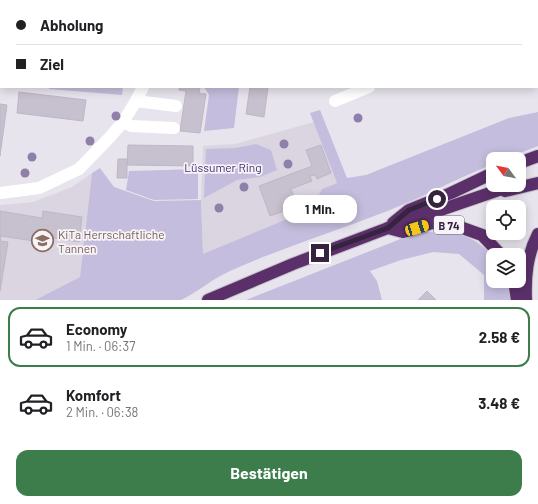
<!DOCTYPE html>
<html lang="de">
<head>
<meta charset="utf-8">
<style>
  body { margin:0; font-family:Barlow,sans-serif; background:#f6f6f6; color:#202124; height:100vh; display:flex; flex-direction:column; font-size:15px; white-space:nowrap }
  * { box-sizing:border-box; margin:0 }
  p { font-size:13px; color:#757577 }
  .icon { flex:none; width:22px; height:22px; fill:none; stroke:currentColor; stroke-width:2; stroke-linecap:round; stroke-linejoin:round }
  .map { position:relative; height:300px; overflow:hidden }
  .details { display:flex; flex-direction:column; background:#fff; flex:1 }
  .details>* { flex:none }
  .banner { position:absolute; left:0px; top:0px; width:538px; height:88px; box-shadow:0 2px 10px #0003; display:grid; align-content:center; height:88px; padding:0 16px; background:#fff }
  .needle { width:26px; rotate:302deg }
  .buttons { position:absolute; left:486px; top:152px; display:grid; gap:8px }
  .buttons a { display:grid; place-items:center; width:40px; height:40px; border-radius:8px; background:#fff; box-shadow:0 2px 10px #0003; font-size:20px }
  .end { position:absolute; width:18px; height:18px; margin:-9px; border:5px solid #36233e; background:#fff; box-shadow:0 0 0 2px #fff }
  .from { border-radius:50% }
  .bubble { position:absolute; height:28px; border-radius:12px; background:#fff; box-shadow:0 2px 10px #0003; font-size:13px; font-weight:700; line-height:28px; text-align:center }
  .car { position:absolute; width:12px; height:24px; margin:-12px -6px; border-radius:5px; box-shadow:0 0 3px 1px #0007; background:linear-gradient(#f5c518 24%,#345 0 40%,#f5c518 0 76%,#345 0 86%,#f5c518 0) }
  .banner b { display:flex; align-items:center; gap:14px; height:38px; font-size:15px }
  .banner b+b { border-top:1px solid #e0e0e0 }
  .banner i { width:10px; height:10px; background:#202124 }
  ul { padding:7px 0 0; list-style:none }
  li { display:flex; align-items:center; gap:12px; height:60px; margin:0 8px 6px; padding:0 8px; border:2px solid transparent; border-radius:12px }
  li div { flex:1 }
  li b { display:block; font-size:15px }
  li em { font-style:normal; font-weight:700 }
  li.selected { border-color:#3d7d4c }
  li>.icon { width:36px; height:36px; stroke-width:1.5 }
  .action { display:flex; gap:8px; margin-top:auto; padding:8px 16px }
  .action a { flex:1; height:46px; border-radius:12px; background:#3d7d4c; color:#fff; font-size:16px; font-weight:700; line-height:46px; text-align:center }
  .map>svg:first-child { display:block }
  .built { fill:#dbd5e1 }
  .green { fill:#c4bddd }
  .building { fill:#c7c0ce; stroke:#bfb6c6 }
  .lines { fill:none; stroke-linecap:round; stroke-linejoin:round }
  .highway-casing { stroke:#c7c1c9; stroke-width:14 }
  .minor { stroke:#fff; stroke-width:12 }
  .highway { stroke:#5b306a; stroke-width:12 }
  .tree { fill:#8f80aa }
  .route { stroke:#36233e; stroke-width:5 }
  .labels { text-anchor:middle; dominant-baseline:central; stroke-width:3.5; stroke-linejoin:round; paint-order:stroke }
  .shield { fill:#f7f4f9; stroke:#706276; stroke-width:1 }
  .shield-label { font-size:11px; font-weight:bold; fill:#36233e }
  .park-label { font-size:12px; fill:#462e74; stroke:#f7f4f9 }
  .education-label { font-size:12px; fill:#785e54; stroke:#f7f4f9; text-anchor:start }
</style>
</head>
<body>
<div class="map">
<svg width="538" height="300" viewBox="0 0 538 300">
  <rect width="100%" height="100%" fill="#e8e4ed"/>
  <g class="built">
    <polygon points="314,122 337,183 322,189 311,209 203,255 201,200 203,146 235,144"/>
    <polygon points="92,173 80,277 35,300 0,300 0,205 33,202 72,187"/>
  </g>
  <g class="green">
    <polygon points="49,87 123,87 122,95 49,89"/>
    <polygon points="204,87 239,87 234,128 204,131 209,95"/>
    <path d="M 320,110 L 347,178 L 366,175 L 509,118 L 538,112 L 538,146 L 505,159 L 493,159 L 493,164 C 458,178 425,196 390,210 C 336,231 281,248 228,272 C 212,279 198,292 181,300 L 35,300 L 80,277 L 92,173 L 100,168 L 114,187 L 154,201 L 201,200 L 203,254 L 311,209 L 322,189 L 337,183 L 310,113 Z"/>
    <polygon points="256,144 271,150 277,170 260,177 237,180 204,198 206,149 235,148"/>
    <polygon points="198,169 198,199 154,200 126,190 129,171"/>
    <path d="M 444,231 C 467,235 476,239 493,256 L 493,281 L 507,281 L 511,300 L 484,300 L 484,275 L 459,254 L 433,252 L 401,260 L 370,271 L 377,281 L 382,300 L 246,300 L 403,238 L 424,232 Z"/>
  </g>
  <g class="building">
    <polygon points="58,0 142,0 58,1"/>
    <polygon points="180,87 200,87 199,93 206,94 200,133 180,131 186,91 179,90"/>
    <polygon points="250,87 268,87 264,117 246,114"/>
    <polygon points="19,92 86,100 83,121 17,113"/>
    <polygon points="0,104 7,105 0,156"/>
    <polygon points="128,145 193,146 193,166 127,165"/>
    <polygon points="321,145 331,173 317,179 315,175 310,176 312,181 291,189 298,206 270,216 259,186 312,166 306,150"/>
    <polygon points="118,159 127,159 127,178 117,178"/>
    <polygon points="0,211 42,218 43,211 82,217 79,242 35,235 34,241 1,236 0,241 8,242 0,291"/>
    <polygon points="427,291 436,300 418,300"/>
  </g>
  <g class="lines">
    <defs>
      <g id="highway">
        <polyline points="519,163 538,156"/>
        <polyline points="505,191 538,183"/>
        <polyline points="393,223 409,210 451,193 493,173"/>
        <polyline points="388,228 403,232 432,223 457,226 482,235 501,255"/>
        <polyline points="514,281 517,300"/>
        <polyline points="208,300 293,264 388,228 513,185"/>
        <path d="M 526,300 C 525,276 527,255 538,234"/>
      </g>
    </defs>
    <use href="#highway" class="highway-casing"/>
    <g class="minor">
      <polyline points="162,0 162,1"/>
      <polyline points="415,1 415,0"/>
      <polyline points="537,50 538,50"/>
      <polyline points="136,101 176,106"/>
      <polyline points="335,101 369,87"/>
      <polyline points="123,122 131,126 174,128"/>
      <polyline points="0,193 39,188 79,169 110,137 123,122 136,101 143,87"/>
    </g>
    <use href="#highway" class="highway"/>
  </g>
  <g class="tree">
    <circle cx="116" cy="116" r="4.5"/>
    <circle cx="358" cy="118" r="4.5"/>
    <circle cx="90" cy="141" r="4.5"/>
    <circle cx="284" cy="144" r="4.5"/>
    <circle cx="32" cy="157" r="4.5"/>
    <circle cx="288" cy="164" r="4.5"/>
    <circle cx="25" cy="173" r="4.5"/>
    <circle cx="244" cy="187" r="4.5"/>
    <circle cx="219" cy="208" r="4.5"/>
  </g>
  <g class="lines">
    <polyline class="route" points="320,253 388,228 409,210 437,199"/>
  </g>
  <defs>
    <symbol id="school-ring" viewBox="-11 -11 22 22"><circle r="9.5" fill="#f7f4f9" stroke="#8d6e63" stroke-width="1.5"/><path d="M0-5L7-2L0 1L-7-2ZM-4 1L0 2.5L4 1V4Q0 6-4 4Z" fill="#8d6e63"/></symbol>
  </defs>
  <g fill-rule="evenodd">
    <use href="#school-ring" x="30" y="228" width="25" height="25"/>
  </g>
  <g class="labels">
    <rect class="shield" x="434" y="216" width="30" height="18" rx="3"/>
    <g class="shield-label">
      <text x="449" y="225">B 74</text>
    </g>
    <g class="park-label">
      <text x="223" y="167">Lüssumer Ring</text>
    </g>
    <g class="education-label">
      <text x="58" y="234">KiTa Herrschaftliche<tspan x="58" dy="14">Tannen</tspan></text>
    </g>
  </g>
</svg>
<div class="buttons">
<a><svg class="needle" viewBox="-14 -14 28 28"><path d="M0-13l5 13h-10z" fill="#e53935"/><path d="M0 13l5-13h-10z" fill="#757577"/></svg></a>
<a><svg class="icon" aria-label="locate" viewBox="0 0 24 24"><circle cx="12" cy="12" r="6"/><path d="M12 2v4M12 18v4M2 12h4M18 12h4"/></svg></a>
<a><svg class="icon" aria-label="layers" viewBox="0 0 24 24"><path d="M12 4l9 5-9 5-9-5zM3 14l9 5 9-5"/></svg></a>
</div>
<i class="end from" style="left:437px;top:199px"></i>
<i class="end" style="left:320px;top:253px"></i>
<div class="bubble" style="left:283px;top:195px;width:74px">1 Min.</div>
<i class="car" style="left:417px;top:228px;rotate:73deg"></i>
<div class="banner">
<b><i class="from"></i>Abholung</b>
<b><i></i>Ziel</b>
</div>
</div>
<section class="details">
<ul>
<li class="selected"><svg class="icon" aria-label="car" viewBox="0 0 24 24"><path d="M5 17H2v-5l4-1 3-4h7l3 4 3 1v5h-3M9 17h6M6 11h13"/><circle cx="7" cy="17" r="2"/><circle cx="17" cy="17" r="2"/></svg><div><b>Economy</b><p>1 Min. · 06:37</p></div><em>2.58 €</em></li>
<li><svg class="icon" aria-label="car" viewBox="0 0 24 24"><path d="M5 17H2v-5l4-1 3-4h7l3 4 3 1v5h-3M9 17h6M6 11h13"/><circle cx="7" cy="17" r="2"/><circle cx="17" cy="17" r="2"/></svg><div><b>Komfort</b><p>2 Min. · 06:38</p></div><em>3.48 €</em></li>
</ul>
<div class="action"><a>Bestätigen</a></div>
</section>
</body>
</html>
